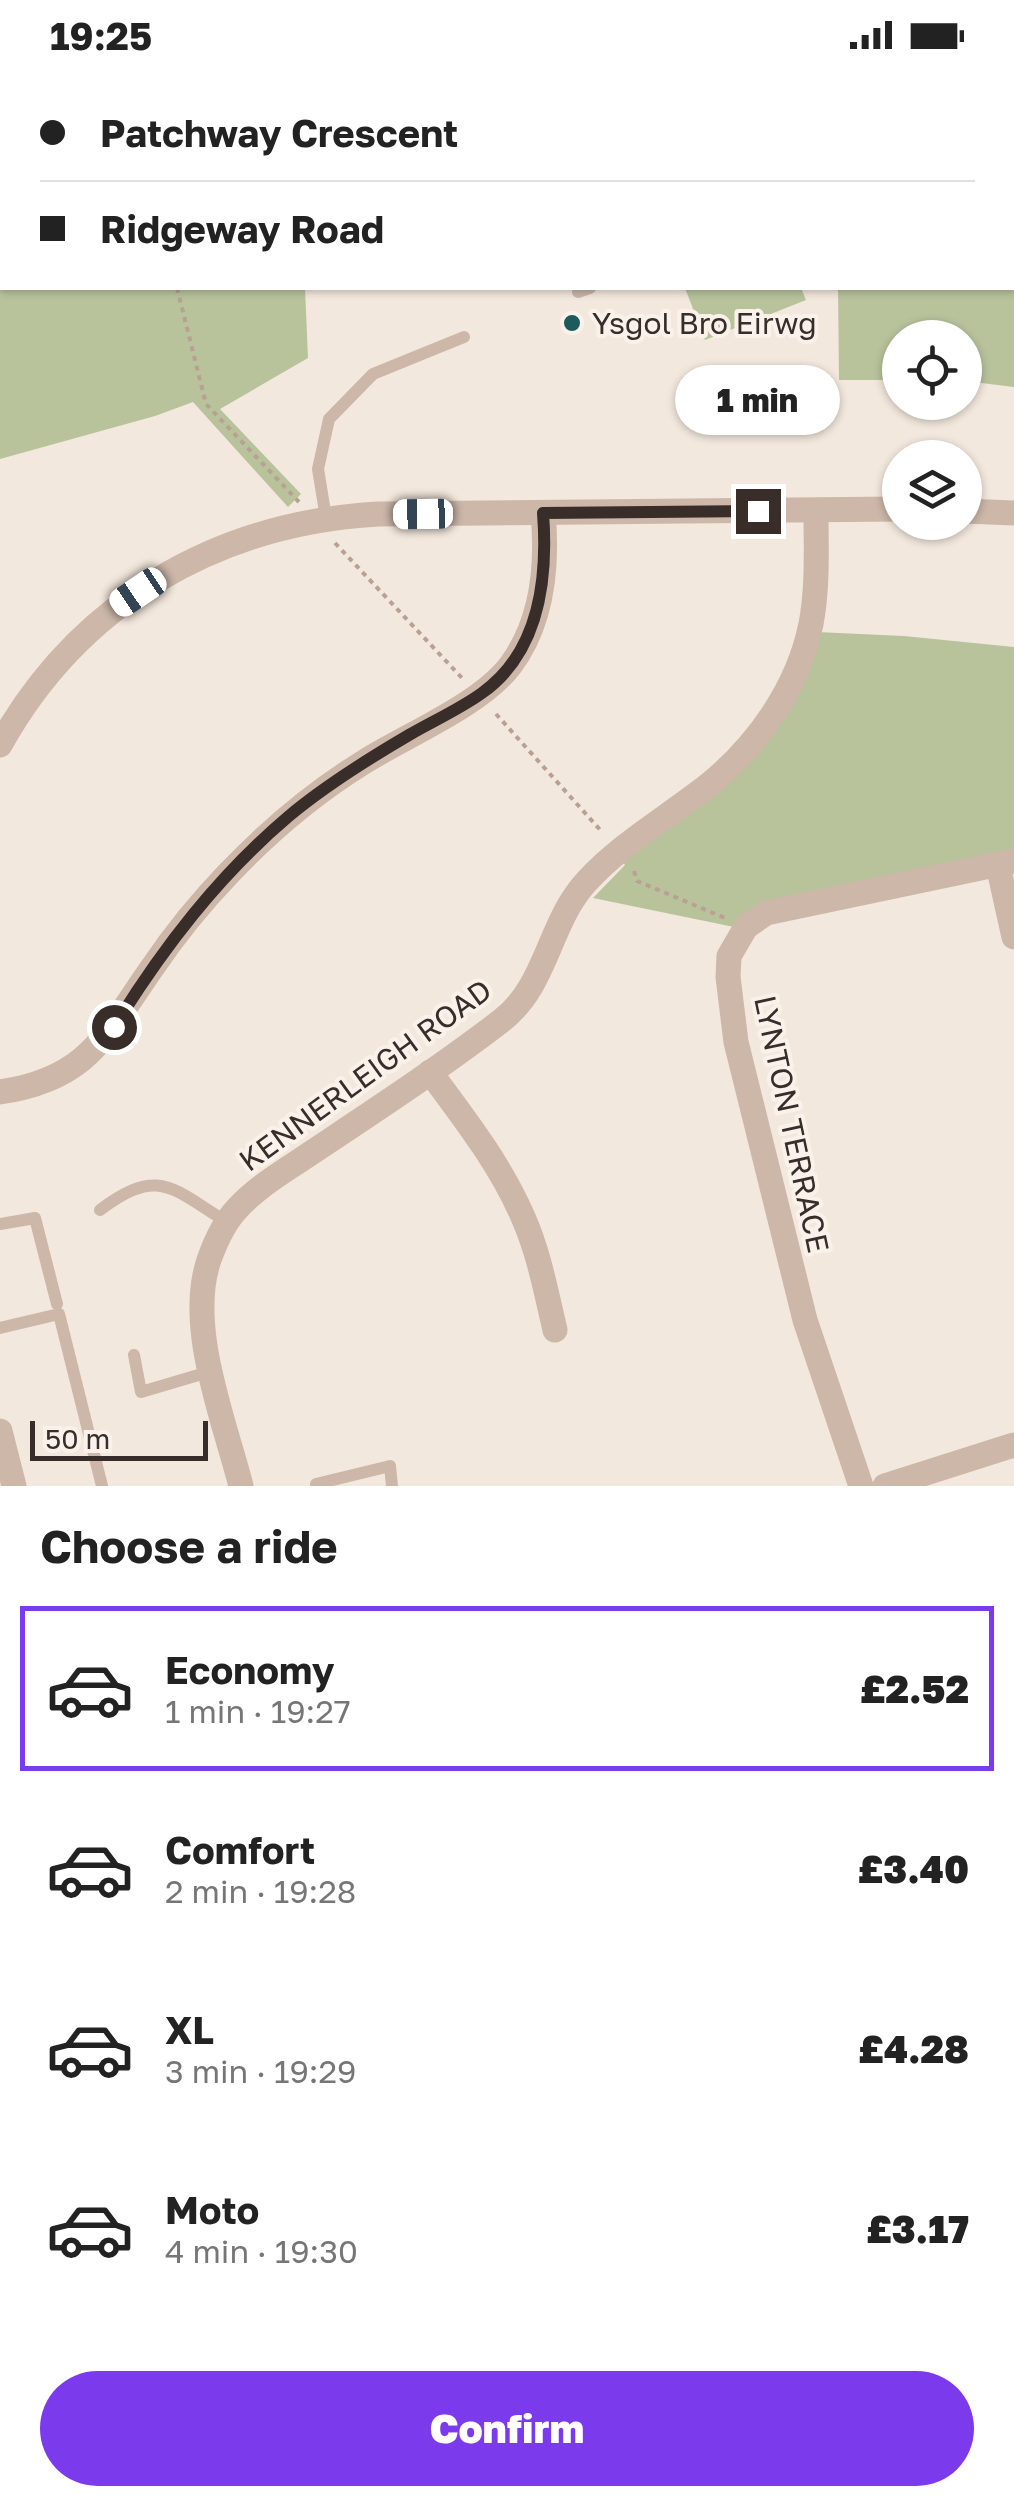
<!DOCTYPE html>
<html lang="en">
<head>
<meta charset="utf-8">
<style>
  body { margin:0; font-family:"Golos Text",sans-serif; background:#f6f6f6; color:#222; height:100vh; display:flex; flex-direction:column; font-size:38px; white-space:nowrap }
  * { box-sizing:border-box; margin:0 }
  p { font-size:32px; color:#767676 }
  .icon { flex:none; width:55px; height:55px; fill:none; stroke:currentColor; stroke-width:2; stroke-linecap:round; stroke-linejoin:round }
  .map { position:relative; height:1416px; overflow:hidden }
  .side { display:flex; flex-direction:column; background:#fff; flex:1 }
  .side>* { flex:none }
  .top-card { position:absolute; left:0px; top:0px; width:1015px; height:220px; box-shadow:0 2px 8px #0004; display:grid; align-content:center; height:220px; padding:0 40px; background:#fff }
  .controls { position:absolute; left:882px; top:250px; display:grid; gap:20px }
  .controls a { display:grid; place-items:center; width:100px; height:100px; border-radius:50%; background:#fff; box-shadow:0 2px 8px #0004; font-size:50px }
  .scale { position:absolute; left:30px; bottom:25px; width:178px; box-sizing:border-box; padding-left:10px; border:5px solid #392d29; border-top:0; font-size:28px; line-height:35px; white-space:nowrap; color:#392d29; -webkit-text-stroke:8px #faf2ea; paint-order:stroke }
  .end { position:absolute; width:45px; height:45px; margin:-22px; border:12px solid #392d29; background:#fff; box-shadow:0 0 0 5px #fff }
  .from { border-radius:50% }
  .bubble { position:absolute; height:70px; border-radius:35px; background:#fff; box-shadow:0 2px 8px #0004; font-size:32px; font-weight:800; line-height:70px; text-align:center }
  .car { position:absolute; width:30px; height:60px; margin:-30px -15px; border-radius:12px; box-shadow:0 0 8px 2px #0007; background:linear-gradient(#fff 24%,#345 0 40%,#fff 0 76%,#345 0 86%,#fff 0) }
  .top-card b { display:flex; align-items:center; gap:35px; height:95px; font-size:38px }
  .top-card b+b { border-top:2px solid #e0e0e0 }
  .top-card i { width:25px; height:25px; background:#222 }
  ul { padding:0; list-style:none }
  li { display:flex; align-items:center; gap:30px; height:165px; margin:0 20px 15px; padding:0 20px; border:5px solid transparent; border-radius:0px }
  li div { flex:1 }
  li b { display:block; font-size:38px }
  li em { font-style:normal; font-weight:800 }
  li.on { border-color:#7c3aed }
  li>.icon { width:90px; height:90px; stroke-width:1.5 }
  h2 { padding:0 40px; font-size:45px; line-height:120px }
  .primary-button { display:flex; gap:20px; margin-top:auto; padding:20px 40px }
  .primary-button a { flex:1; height:115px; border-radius:60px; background:#7c3aed; color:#fff; font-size:40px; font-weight:800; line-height:115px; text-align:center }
  .status { display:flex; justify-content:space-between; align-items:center; height:70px; padding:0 50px; background:#fff; direction:ltr }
  .status svg { height:28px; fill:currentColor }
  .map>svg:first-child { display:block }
  .park { fill:#b8c39c }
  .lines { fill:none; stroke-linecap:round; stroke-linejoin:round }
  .stream { stroke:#7bb1b1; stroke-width:8 }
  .path { stroke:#b8a193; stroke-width:4; stroke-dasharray:5 5; stroke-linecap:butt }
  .service { stroke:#ccb7a9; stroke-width:12 }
  .minor { stroke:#ccb7a9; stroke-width:25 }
  .tertiary { stroke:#ccb7a9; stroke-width:25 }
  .route { stroke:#392d29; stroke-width:12 }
  .poi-dot { fill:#1d5b5c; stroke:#faf2ea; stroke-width:4 }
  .labels { text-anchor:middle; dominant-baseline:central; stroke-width:8; stroke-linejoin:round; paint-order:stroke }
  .poi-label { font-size:30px; fill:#392d29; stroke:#faf2ea; text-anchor:start }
  .street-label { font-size:30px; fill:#392d29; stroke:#faf2ea }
</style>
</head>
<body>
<div class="status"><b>19:25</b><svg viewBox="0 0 49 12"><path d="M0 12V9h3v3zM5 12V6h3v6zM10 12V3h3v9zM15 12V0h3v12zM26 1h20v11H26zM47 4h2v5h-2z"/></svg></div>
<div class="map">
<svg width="1014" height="1416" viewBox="0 0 1014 1416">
  <rect width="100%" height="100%" fill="#f3e8dd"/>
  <g class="park">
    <polygon points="0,0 39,2 2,2 2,218 305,218 308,288 220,339 301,424 288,437 193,332 155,346 0,389"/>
    <polygon points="247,0 1014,0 1014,317 965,311 965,268 900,268 900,310 839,310 838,218 1012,218 1012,2 241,2"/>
    <polygon points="685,218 801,218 806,230 705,270"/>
    <polygon points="817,562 904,566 1014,577 1014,781 734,857 593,828 625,795 622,790 703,730"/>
  </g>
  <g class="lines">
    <g class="stream">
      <polyline points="314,2 317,0"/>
      <polyline points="0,135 2,134"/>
    </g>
    <g class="path">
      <polyline points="0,76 2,75"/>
      <polyline points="0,101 2,101"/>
      <polyline points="177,218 206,334 299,432"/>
      <polyline points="335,473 462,608"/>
      <polyline points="496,644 603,763"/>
      <polyline points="634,801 637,811 725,848"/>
    </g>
    <g class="service">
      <polyline points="213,2 220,0"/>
      <polyline points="578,222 590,218"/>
      <polyline points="326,448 318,399 329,349 373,304 464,267"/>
      <path d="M 100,1140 C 159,1096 171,1118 227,1152"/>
      <polyline points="0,1154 35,1148 57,1234"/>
      <polyline points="0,1258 59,1244 102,1416"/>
      <polyline points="134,1285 141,1322 212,1301"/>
      <polyline points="316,1414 390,1396 392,1416"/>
    </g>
    <g class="minor">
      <polyline points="965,441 1014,443"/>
      <path d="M 0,675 C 79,533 217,453 378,444 L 900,439"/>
      <polyline points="998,795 1014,867"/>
      <path d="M 430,1002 C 464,1048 500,1094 523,1147 C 539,1183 546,1222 555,1260"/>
      <path d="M 0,1022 C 89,1009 105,965 152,898 C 175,864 201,832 229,803 C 269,761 314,723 364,692 C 407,665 480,635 510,596 C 543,552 548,497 543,443"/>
      <polyline points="0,1361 14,1416"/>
      <path d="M 241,1416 C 224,1349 185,1254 210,1187 C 216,1171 224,1153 236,1140 C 257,1116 288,1099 314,1081 C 377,1039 441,997 501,951 C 548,915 548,853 587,811 C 621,774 666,748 706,717 C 756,677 798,619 811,554 C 818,517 816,478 816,441"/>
      <polyline points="861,1416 805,1250 736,972 728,907 729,886 746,857 766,843 1014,791"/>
    </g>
    <polyline class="tertiary" points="885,1416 1014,1375"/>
  </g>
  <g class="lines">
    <path class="route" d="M 114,957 C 163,878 218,806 289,746 C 326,715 368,689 409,665 C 433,651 460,639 482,623 C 540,582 548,508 543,443 L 758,441"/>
  </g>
  <circle class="poi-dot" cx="572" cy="253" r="10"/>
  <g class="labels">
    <g class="poi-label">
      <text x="592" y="253">Ysgol Bro Eirwg</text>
    </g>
    <g class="street-label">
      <text transform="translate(365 1005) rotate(-36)">KENNERLEIGH ROAD</text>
      <text transform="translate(792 1054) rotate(78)">LYNTON TERRACE</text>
    </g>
  </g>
</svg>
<div class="controls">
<a><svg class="icon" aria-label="locate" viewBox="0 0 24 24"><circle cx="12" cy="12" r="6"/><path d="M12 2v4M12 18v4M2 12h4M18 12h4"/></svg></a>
<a><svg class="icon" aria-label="layers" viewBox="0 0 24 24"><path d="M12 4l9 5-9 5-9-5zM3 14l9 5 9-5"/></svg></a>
</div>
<div class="scale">50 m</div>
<i class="end from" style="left:114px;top:957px"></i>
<i class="end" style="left:758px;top:441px"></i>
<div class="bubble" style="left:675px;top:295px;width:165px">1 min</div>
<i class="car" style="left:423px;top:444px;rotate:269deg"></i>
<i class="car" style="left:138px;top:522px;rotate:236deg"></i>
<div class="top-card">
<b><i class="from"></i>Patchway Crescent</b>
<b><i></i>Ridgeway Road</b>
</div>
</div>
<section class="side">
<h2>Choose a ride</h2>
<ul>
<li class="on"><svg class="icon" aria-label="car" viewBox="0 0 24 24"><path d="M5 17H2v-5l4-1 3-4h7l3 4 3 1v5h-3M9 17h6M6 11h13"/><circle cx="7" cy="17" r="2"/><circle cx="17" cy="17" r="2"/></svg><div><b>Economy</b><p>1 min · 19:27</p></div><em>£2.52</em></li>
<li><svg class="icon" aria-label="car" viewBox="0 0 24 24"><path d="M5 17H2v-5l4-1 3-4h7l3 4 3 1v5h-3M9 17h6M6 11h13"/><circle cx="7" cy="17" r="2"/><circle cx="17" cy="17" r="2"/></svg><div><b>Comfort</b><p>2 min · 19:28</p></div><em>£3.40</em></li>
<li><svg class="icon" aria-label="car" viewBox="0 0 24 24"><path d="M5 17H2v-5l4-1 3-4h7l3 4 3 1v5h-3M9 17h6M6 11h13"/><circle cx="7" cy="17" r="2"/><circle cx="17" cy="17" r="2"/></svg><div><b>XL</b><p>3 min · 19:29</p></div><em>£4.28</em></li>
<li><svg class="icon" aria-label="car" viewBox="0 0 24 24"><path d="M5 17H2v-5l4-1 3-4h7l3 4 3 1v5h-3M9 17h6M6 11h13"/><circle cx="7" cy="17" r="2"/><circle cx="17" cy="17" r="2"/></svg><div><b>Moto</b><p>4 min · 19:30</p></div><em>£3.17</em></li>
</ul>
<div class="primary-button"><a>Confirm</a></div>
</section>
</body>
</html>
